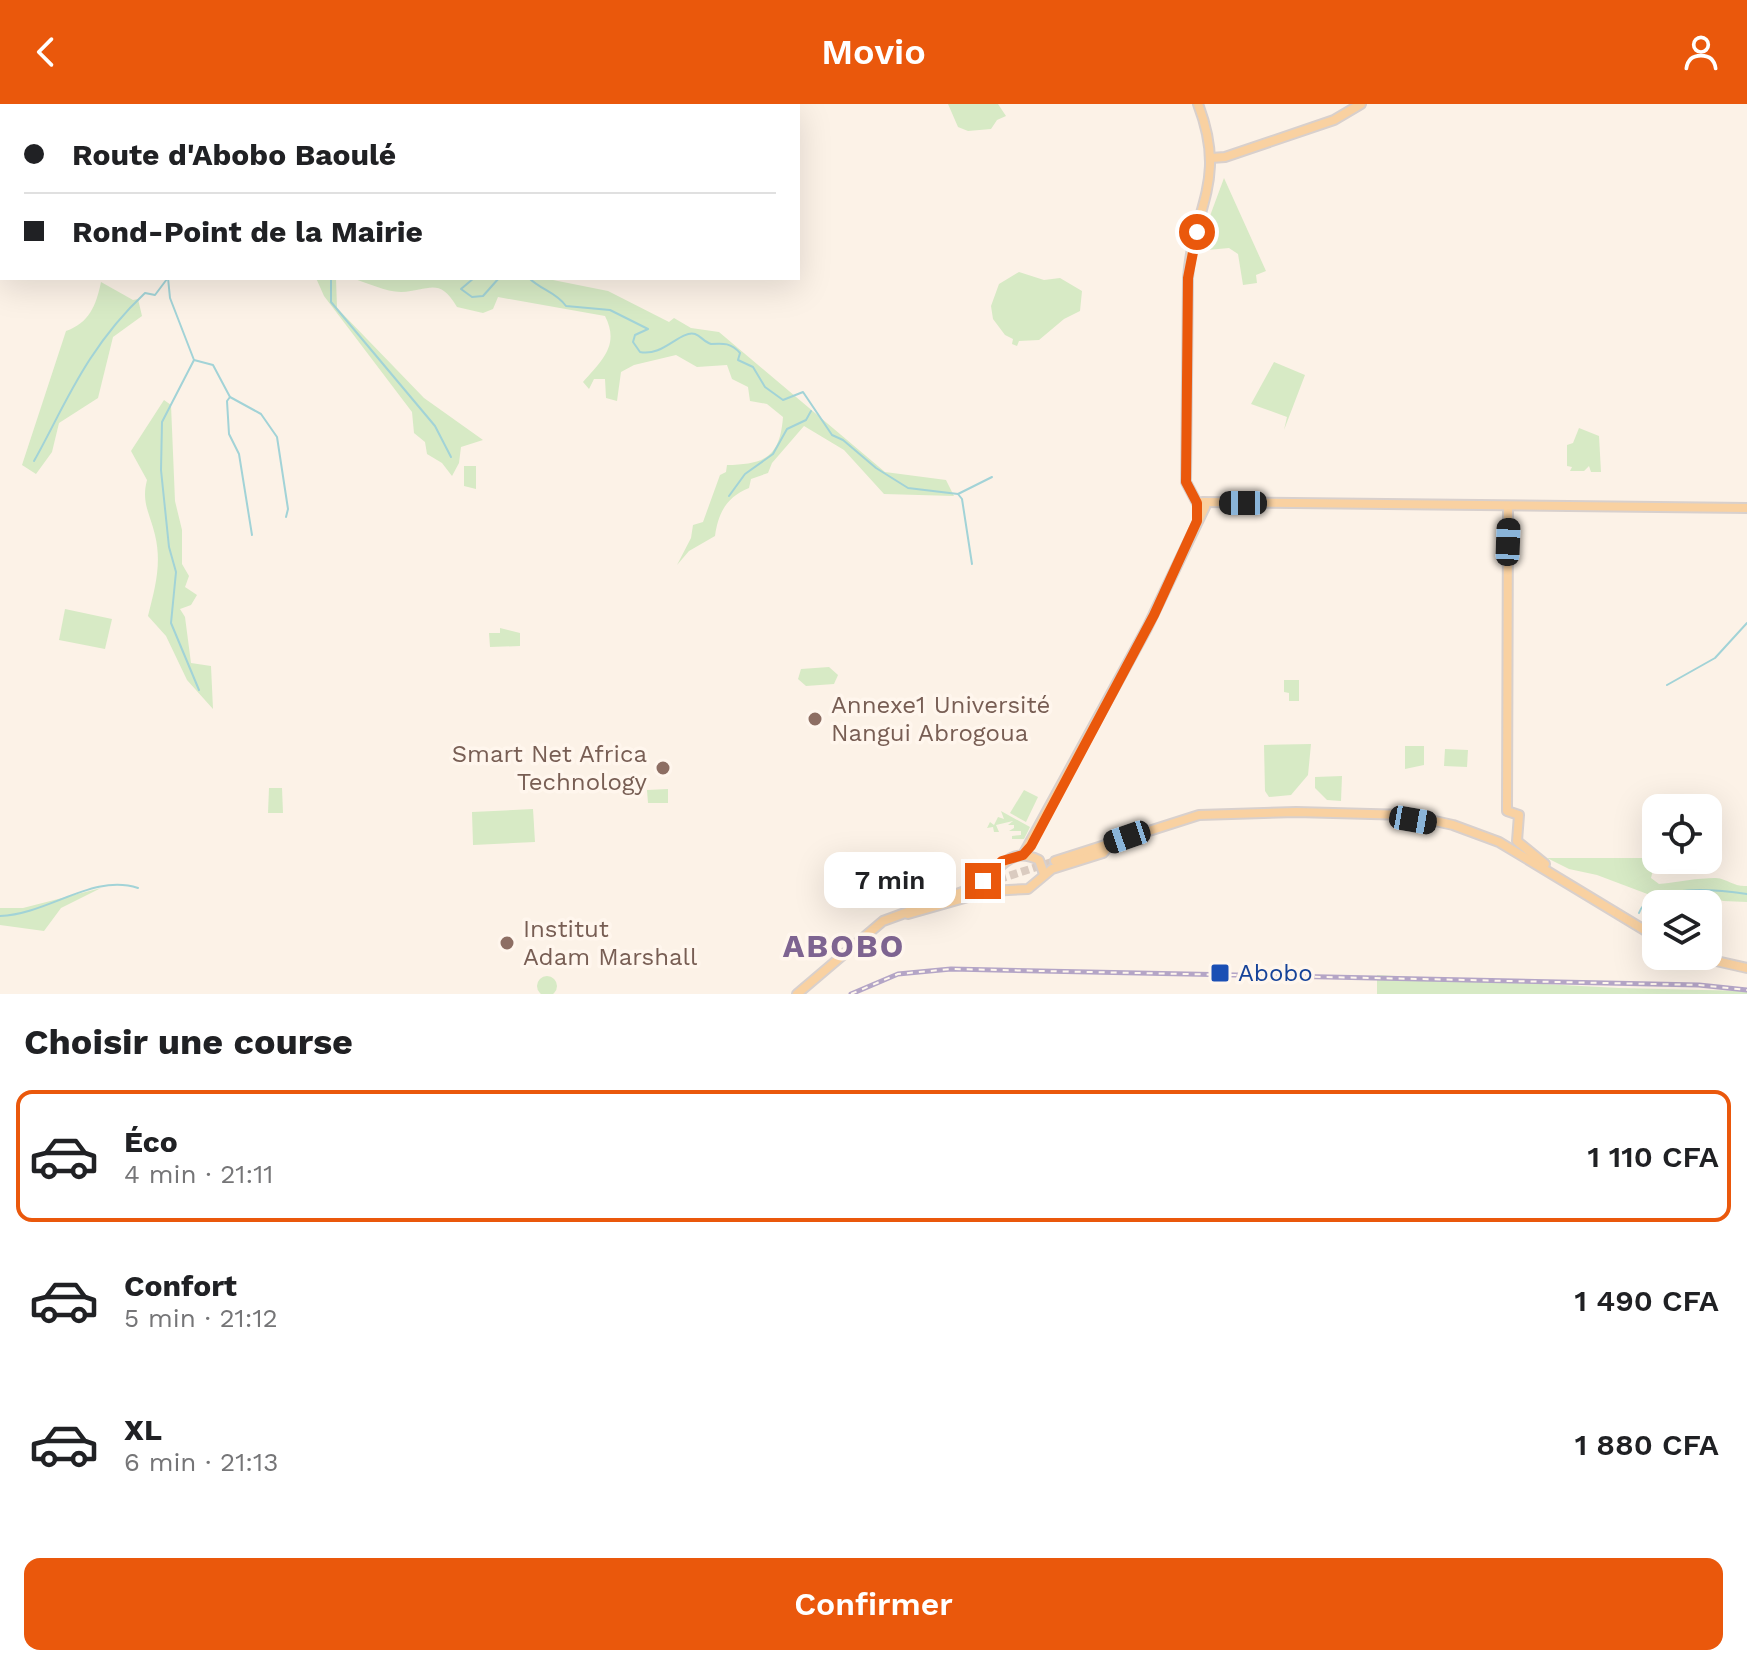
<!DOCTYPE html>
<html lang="fr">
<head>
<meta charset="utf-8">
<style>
  body { margin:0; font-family:"Work Sans",sans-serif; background:#f6f6f6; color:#202124; height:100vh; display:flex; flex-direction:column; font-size:30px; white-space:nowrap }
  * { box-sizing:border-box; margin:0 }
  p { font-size:26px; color:#757577 }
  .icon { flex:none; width:44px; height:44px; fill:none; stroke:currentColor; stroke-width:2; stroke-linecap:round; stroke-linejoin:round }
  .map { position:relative; height:890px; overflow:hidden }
  .drawer { display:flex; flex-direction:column; background:#fff; flex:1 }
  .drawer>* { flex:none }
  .banner { position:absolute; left:0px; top:0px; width:800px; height:176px; box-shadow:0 8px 32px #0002; display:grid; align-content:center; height:176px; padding:0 24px; background:#fff }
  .tools { position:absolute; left:1642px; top:690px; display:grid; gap:16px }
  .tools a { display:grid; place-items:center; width:80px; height:80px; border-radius:16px; background:#fff; box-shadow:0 8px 32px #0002; font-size:40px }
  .end { position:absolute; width:36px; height:36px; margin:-18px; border:10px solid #ea580c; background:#fff; box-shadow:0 0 0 4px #fff }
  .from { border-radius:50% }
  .bubble { position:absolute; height:56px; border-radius:16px; background:#fff; box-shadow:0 8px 32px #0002; font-size:26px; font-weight:600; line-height:56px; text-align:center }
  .car { position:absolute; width:24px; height:48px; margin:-24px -12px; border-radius:10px; box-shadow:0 0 6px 2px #0007; background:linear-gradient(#222 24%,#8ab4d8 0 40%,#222 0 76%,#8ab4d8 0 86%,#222 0) }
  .banner b { display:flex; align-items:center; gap:28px; height:76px; font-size:30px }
  .banner b+b { border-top:2px solid #e0e0e0 }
  .banner i { width:20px; height:20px; background:#202124 }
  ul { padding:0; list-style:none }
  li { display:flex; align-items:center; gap:24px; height:132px; margin:0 16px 12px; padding:0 8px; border:4px solid transparent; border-radius:16px }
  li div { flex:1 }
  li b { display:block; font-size:30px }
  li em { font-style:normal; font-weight:600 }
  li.active { border-color:#ea580c }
  li>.icon { width:72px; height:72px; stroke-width:1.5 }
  h2 { padding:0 24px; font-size:36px; line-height:96px }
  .button { display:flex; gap:16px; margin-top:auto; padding:16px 24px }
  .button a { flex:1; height:92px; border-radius:16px; background:#ea580c; color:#fff; font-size:32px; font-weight:600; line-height:92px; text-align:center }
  header { display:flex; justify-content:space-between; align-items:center; height:104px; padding:0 24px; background:#ea580c; color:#fff; font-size:36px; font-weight:600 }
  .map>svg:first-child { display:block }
  .green { fill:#d7eac5 }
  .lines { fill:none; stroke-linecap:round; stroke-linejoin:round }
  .stream { stroke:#a2d3d7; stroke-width:2 }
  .major-tunnel { stroke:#dacbc0; stroke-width:8; stroke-dasharray:8 4; stroke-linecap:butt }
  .major-casing { stroke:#d8d0cd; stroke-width:12 }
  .major { stroke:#f9d1a1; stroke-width:8 }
  .rail-casing { stroke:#b4a5c6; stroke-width:5 }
  .rail { stroke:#fff6ed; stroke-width:2; stroke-dasharray:6; stroke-linecap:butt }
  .route { stroke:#ea580c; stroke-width:10 }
  .education-dot { fill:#8d6e63; stroke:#fff6ed; stroke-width:3 }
  .transit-dot { fill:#1a4fb4; stroke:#fff6ed; stroke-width:3 }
  .labels { text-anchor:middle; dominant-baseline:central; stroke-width:7; stroke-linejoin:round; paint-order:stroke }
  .education-label { font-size:24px; fill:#785e54; stroke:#fff6ed; text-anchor:start }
  .transit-label { font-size:24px; fill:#164399; stroke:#fff6ed; text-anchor:start }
  .district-label { font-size:32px; font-weight:bold; letter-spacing:2px; fill:#7e6491; stroke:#fff6ed }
</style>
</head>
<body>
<header><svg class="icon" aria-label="back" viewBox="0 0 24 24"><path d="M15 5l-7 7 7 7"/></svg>Movio<svg class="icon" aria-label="person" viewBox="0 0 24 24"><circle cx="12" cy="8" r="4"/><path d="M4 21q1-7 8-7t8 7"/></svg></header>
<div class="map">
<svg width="1747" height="890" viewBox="0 0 1747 890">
  <rect width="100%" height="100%" fill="#fcf2e7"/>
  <g class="green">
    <polygon points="339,0 509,0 510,2 335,2"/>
    <polygon points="948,0 998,0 1006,12 997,16 991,25 968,27 958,23"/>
    <polygon points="1224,74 1266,167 1256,171 1257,179 1243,181 1238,150 1229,144 1197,147"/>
    <polygon points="1019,168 1044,176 1060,174 1082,187 1080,207 1064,215 1039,236 1019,237 1017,242 1012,240 1013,235 1005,231 993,215 991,202 999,180"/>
    <polygon points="316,174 336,174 337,204 424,294 483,336 461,343 459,359 452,372 442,359 427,350 425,338 414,329 412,308 324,192"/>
    <path d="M 351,174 L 543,174 L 608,187 L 669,218 L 674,214 L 691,224 L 719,228 L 885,368 L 946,376 L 954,392 L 884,390 L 844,346 L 804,322 L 772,359 L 768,369 L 751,375 L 749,384 C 726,393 718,410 715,432 L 689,447 L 677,461 L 691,434 L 693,421 L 703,418 L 720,371 L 726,368 L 727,361 C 764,360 780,354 783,313 L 767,300 L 750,297 L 748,283 L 732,275 L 727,261 L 697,263 L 676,251 L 634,261 L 621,268 L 617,297 L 606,294 L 605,275 L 594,275 L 589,285 L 583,278 C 602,256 620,241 605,212 L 498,193 L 493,205 L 483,209 L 457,203 C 439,172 429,187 401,188 C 386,188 366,178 351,174 Z"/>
    <path d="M 101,178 L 133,196 L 138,195 L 142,212 L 113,233 L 98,294 L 59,319 L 52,348 L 36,370 L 22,361 L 66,227 C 89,219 96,202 101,178 Z"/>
    <polygon points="1274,258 1305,271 1284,326 1287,313 1251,300"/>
    <path d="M 164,296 L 171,301 L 175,397 L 182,426 L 182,460 L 189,472 L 185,483 L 197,491 L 191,501 L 180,505 L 185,513 L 191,559 L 211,562 L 213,605 L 187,576 L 166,532 L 148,512 C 155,484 162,460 155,431 C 150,409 141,399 147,376 L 131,347 Z"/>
    <polygon points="1579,324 1599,332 1601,368 1591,368 1589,362 1584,367 1570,367 1572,363 1567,362 1567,341 1573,339"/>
    <polygon points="464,362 476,362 476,385 464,382"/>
    <polygon points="65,505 112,515 105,545 59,536"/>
    <polygon points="500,524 520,529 520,542 490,543 489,529 500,529"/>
    <polygon points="829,563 838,571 834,580 806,582 798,575 801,565"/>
    <polygon points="1284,576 1299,576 1299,597 1289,597 1289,589 1284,588"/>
    <polygon points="1311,640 1308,671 1291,691 1269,693 1265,687 1264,641"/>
    <polygon points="1405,642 1424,642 1424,661 1405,665"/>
    <polygon points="1445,645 1468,646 1467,663 1444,662"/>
    <polygon points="1342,672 1341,697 1327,696 1315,684 1315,673"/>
    <polygon points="269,684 282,684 283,709 268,709"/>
    <polygon points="668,685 668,699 648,699 647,686"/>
    <polygon points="1024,686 1038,693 1026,718 1010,709"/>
    <polygon points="533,705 535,738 473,741 472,708"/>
    <polygon points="1001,707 1030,723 1024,735 1012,735 1012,732 1021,731 1021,727 1009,727 1014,724 1014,721 1008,721 1013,717 996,721 999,728 994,728 993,723 987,724 990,718 994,721 998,713 1004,715"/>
    <path d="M 1547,754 L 1656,754 L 1651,774 L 1659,780 C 1680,778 1696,774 1716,774 C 1728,775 1734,783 1747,782 L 1747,798 L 1723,797 L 1700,789 L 1650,791 L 1597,771 L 1569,765 Z"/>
    <polygon points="101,784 61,804 44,827 0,821 0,804 23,804"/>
    <polygon points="1377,871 1619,884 1747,887 1747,890 1377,890"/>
    <circle cx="547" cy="882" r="10"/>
  </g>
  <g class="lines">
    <g class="stream">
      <polyline points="183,0 184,2"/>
      <polyline points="143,2 147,0"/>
      <polyline points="168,174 170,194 194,256 213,261 230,293 261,310 277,333 288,405 286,413"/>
      <polyline points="331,174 331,198 435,322 451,353"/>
      <polyline points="474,174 461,185 472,193 483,192 499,174"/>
      <path d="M 529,174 C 541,186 556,188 566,202 L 610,206 L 648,225 L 635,231 L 633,238 L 640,248 C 663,253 680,226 695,230 C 701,232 704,238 711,240 C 724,239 731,239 740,249 L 738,256 L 753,263 L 765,283 L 783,296 L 803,288 L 832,331 L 843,336 L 876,364 L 908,384 L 958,390 L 962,395 L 972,460"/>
      <polyline points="194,256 162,318 161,366 169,443 176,468 171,519 199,586"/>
      <polyline points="230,293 227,297 229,330 239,350 252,431"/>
      <path d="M 34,357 C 63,306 85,245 145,189 L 155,191 L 167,175"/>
      <polyline points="958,390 992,373"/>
      <polyline points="729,392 745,370 773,350 787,325 806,316 811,307"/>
      <polyline points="1667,581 1715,554 1747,519"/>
      <path d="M 1639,809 C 1650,778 1721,786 1747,790"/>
      <path d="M 0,812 C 49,810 93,769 138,784"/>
    </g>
    <polyline class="major-tunnel" points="987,779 1055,757"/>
    <defs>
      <g id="major">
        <polyline points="1211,54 1225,53 1334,16 1361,0"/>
        <polyline points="1202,398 1747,404"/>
        <path d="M 1197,399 L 1186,378 L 1188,174 C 1193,103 1228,78 1198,0"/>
        <polyline points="1508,403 1507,707 1519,711 1517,737 1545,760"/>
        <polyline points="1023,751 1147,524 1205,403"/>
        <polyline points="1055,757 1199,711 1296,708 1408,711 1453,721 1499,738 1656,833"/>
        <path d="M 979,779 C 1002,767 1008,741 1039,756 L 1044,770"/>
        <polyline points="908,810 989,787 1028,785 1052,765 1103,749 1107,744"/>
        <polyline points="1694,852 1747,864"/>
        <polyline points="797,890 883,817 987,779"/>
      </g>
    </defs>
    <use href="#major" class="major-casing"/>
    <use href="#major" class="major"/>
    <defs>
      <polyline id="rail" points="851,890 898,870 951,865 1699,881 1747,886"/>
    </defs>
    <use href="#rail" class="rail-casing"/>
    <use href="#rail" class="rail"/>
  </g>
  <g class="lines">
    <polyline class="route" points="983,777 1002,757 1023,751 1031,742 1154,511 1197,417 1197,399 1186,378 1188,174 1197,128"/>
  </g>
  <g class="education-dot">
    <circle cx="815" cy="615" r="8"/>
    <circle cx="663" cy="664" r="8"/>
    <circle cx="507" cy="839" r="8"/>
  </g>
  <rect class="transit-dot" x="1210" y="859" width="20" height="20" rx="4"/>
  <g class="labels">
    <g class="education-label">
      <text x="831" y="601">Annexe1 Université<tspan x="831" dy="28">Nangui Abrogoua</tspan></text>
      <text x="647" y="650" text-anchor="end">Smart Net Africa<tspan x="647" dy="28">Technology</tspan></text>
      <text x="523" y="825">Institut<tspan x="523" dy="28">Adam Marshall</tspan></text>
    </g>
    <g class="transit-label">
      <text x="1238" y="869">Abobo</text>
    </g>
    <g class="district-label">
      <text x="844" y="842">ABOBO</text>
    </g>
  </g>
</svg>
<div class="tools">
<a><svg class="icon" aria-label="locate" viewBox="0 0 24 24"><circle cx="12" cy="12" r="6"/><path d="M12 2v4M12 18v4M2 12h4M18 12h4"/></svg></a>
<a><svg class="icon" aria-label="layers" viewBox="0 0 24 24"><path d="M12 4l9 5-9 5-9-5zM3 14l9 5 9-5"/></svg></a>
</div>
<i class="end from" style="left:1197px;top:128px"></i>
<i class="end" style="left:983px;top:777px"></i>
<div class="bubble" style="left:824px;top:748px;width:132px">7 min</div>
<i class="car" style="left:1243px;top:399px;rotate:270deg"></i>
<i class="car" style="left:1508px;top:438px;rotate:2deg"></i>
<i class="car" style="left:1413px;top:716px;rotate:100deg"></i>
<i class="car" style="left:1127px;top:733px;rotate:251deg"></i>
<div class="banner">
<b><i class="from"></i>Route d'Abobo Baoulé</b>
<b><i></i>Rond-Point de la Mairie</b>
</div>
</div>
<section class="drawer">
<h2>Choisir une course</h2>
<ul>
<li class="active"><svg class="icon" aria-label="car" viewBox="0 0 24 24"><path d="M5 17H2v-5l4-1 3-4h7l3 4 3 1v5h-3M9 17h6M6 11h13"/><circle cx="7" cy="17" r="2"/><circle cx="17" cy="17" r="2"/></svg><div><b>Éco</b><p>4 min · 21:11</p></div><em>1 110 CFA</em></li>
<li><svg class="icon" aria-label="car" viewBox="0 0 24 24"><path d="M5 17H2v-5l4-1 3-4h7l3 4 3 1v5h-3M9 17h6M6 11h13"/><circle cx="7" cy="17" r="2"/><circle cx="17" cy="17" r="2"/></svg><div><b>Confort</b><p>5 min · 21:12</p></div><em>1 490 CFA</em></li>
<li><svg class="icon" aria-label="car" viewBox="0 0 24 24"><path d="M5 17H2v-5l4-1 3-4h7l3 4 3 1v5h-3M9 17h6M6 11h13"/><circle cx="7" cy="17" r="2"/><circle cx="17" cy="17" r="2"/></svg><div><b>XL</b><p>6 min · 21:13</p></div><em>1 880 CFA</em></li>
</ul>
<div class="button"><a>Confirmer</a></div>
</section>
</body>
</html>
